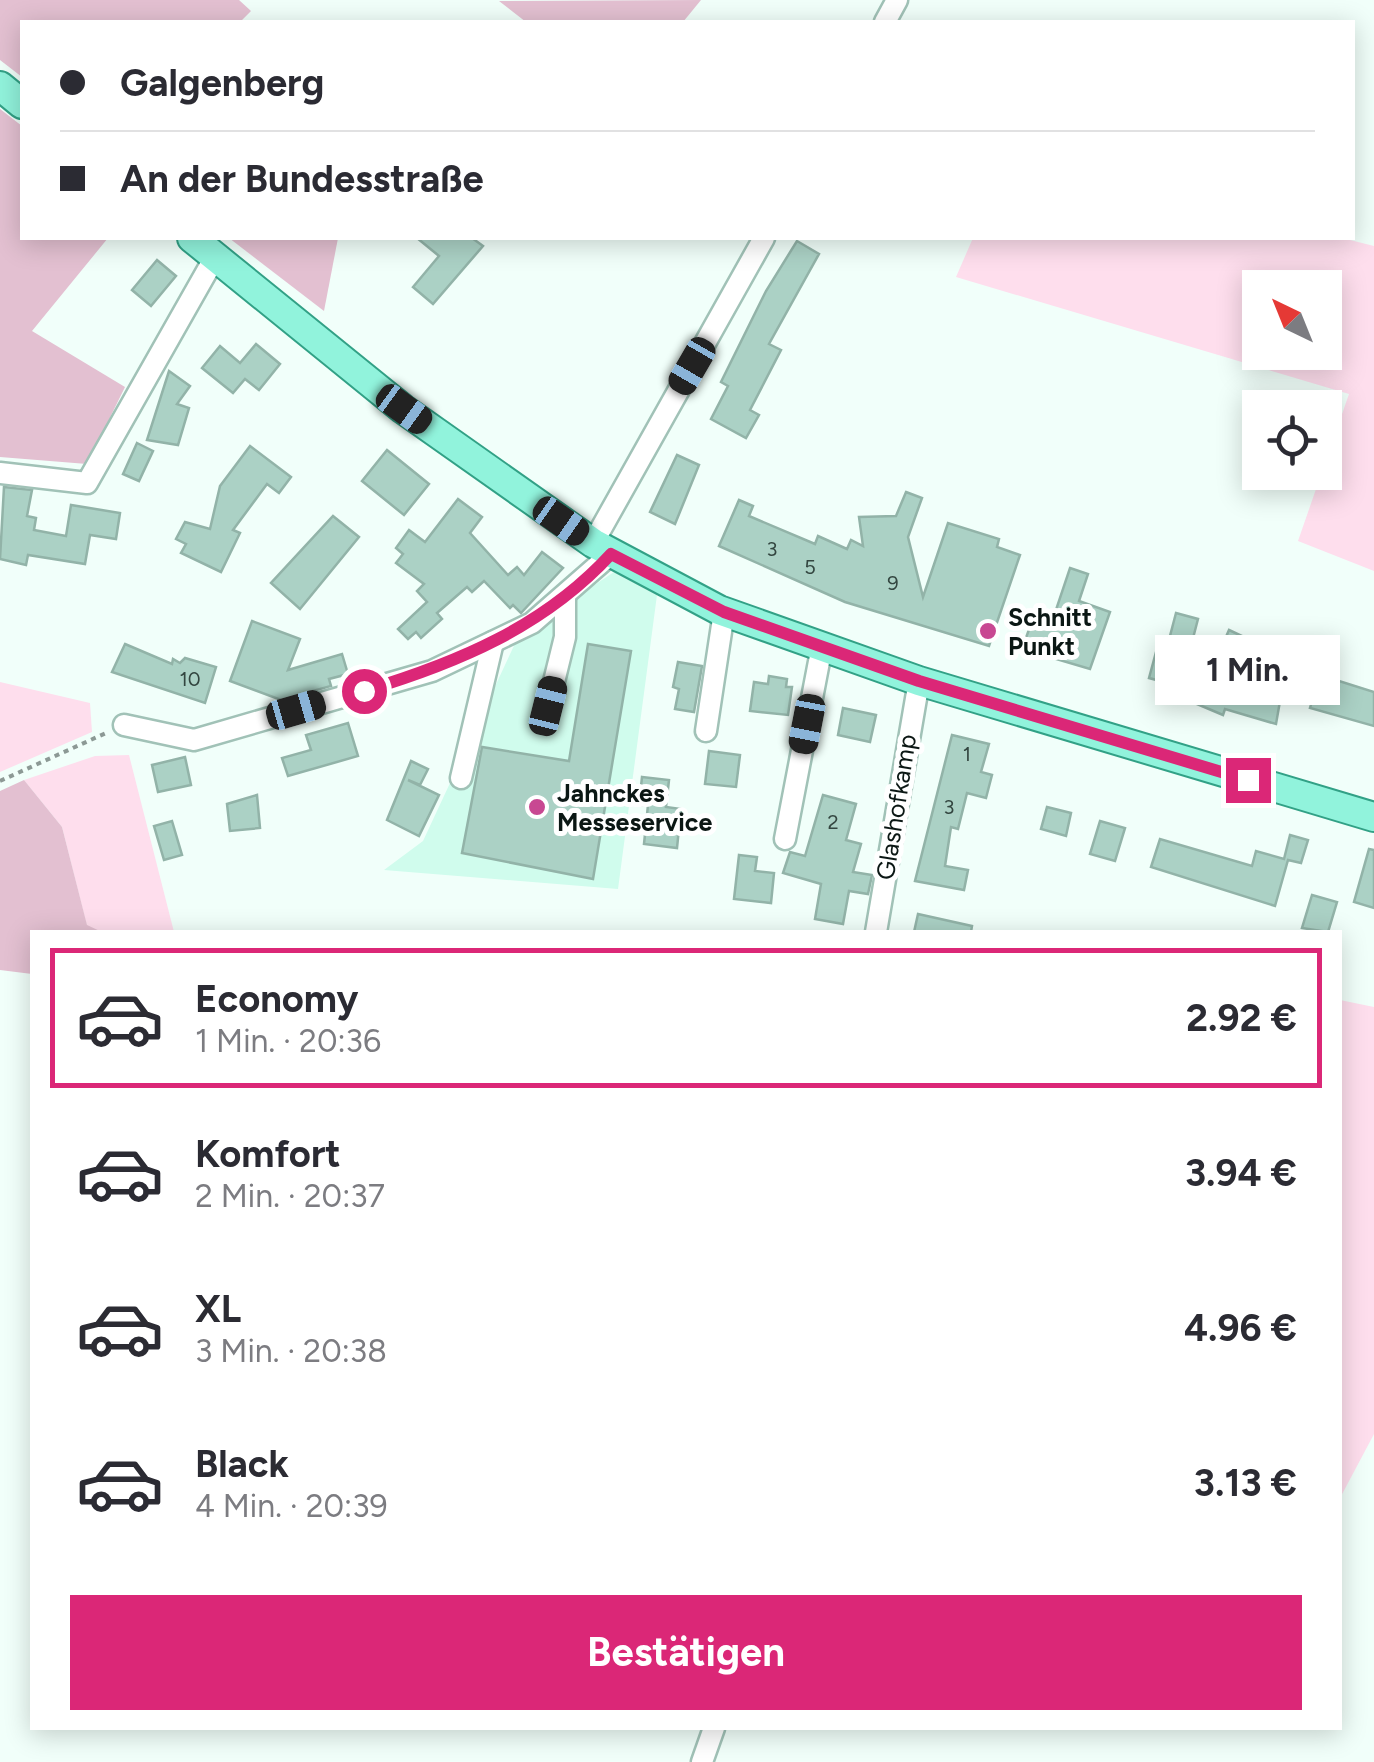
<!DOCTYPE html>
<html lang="de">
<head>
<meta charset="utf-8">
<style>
  body { margin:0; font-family:Figtree,sans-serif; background:#f2f2f3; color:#2b2b33; height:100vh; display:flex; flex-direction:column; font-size:38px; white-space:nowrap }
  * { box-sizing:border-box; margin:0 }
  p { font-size:32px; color:#7c7c81 }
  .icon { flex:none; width:55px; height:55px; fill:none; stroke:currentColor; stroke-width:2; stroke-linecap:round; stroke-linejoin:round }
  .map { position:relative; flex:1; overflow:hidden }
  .drawer { position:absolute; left:30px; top:930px; width:1312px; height:800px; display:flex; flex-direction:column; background:#fff; border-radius:0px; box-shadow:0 5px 25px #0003 }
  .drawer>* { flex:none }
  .banner { position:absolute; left:20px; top:20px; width:1335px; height:220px; border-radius:0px; box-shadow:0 5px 25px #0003; display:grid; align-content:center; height:220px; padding:0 40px; background:#fff }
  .needle { width:65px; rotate:317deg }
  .controls { position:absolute; left:1242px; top:270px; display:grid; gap:20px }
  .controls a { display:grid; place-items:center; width:100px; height:100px; border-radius:0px; background:#fff; box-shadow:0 5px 25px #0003; font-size:50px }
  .end { position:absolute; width:45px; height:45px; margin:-22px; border:12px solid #db2777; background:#fff; box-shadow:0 0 0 5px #fff }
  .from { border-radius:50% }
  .bubble { position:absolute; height:70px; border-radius:0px; background:#fff; box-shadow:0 5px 25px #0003; font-size:32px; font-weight:700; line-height:70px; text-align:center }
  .car { position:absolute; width:30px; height:60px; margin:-30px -15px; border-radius:12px; box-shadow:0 0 8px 2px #0007; background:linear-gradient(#222 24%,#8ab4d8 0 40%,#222 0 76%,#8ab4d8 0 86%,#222 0) }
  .banner b { display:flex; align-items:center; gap:35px; height:95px; font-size:38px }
  .banner b+b { border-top:2px solid #e1e1e2 }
  .banner i { width:25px; height:25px; background:#2b2b33 }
  ul { padding:18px 0 0; list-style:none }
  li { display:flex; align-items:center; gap:30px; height:140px; margin:0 20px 15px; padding:0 20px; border:5px solid transparent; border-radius:0px }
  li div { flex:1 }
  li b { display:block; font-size:38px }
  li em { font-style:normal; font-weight:700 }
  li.on { border-color:#db2777 }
  li>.icon { width:90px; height:90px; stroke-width:1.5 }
  .button { display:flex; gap:20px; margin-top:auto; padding:20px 40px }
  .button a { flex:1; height:115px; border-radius:0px; background:#db2777; color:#fff; font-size:40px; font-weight:700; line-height:115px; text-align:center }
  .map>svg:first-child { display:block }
  .built { fill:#d0fced }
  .green { fill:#fedeed; fill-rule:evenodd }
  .forest { fill:#e3c0d1 }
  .building { fill:#abd1c5; stroke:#92b3a8; stroke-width:2.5 }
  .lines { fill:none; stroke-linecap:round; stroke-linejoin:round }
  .minor-casing { stroke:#a1c2b7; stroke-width:25 }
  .major-casing { stroke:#32a186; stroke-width:32 }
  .path { stroke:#8c9995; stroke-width:4; stroke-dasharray:5 5; stroke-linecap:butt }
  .minor { stroke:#fff; stroke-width:20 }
  .major { stroke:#91f3dc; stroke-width:28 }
  .route { stroke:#db2777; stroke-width:12 }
  .poi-dot { fill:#c84892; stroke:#fff; stroke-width:4 }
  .labels { text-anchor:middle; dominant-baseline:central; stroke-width:10; stroke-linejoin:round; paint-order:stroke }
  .number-label { font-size:20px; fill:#334640 }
  .poi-label { font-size:25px; font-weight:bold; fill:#0b1714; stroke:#fff; text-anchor:start }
  .street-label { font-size:25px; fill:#0b1714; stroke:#fff }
</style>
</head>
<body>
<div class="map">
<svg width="1374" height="1762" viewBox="0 0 1374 1762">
  <rect width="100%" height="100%" fill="#f1fffa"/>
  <polygon class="built" points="614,572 657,595 618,889 384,870 423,841 519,635"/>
  <g class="green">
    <path d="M 973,238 L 1342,238 L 1374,246 L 1374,571 L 1298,541 L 1349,394 L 956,277 ZM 1260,288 L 1325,288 L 1325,352 L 1260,352 Z"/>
    <polygon points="0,682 90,703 92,732 0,772"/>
    <polygon points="129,755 174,932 102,932 87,926 62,827 24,780 95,756"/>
    <polygon points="1340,1000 1374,1007 1374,1434 1340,1498"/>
  </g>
  <g class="forest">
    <polygon points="0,0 239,0 251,11 240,22 22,22 22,77 0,60"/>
    <polygon points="701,0 683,22 526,22 499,1"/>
    <polygon points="0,109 22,126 22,238 108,238 32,331 125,387 87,464 0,457"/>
    <polygon points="229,238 338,238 324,311"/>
    <polygon points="24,780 62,827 87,925 102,932 32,932 32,974 0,970 0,791"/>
  </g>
  <g class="building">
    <polygon points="417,238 472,238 483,246 433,304 413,287 439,256"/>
    <polygon points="797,241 819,254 769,344 781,350 750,410 759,415 746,438 711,419 728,386 721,382 766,291"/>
    <polygon points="157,260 176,276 151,306 132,290"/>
    <polygon points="256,344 280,364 259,390 245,379 233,393 202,368 220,346 240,363"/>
    <polygon points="169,371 190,386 177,404 189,408 178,445 147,440"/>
    <polygon points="137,443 153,451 139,481 123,474"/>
    <polygon points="250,446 291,477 279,493 267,484 233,530 240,533 221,572 181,553 186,544 176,539 185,522 210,529 220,486"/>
    <polygon points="387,450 429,484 404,515 362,481"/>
    <polygon points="677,455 699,465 675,524 650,512"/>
    <polygon points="4,487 32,490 27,516 36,518 34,530 66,536 71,505 120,513 116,539 90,535 85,564 28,555 26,565 0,559"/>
    <polygon points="906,492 922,498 908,537 923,597 948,523 999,539 997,547 1020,555 989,646 845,602 719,546 739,500 753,506 749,516 815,544 818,536 847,549 851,540 863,546 859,517 896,516"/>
    <polygon points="458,499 482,517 470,533 508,575 517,567 524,575 542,552 563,568 521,613 513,605 510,608 484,581 472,592 467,587 437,613 442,619 421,638 416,632 408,639 398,629 427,602 417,591 424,584 396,563 403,554 396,548 409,530 425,542"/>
    <polygon points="333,516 359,537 300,609 271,583"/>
    <polygon points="1070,568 1088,574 1079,601 1110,612 1090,669 1022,649 1037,607 1055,613"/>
    <polygon points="1176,613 1198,619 1178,696 1158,690 1160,681 1149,678 1156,652 1165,655"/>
    <polygon points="252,621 300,639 288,670 342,654 348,674 329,679 331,686 281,700 230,681"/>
    <polygon points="1229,630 1255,642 1250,652 1270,659 1264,678 1283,684 1276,724 1225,709 1223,715 1197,704"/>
    <polygon points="125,644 172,664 173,659 180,663 185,658 216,667 205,703 112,672"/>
    <polygon points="588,644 631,651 593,879 462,853 482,747 569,761"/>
    <polygon points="678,662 702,666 694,712 675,709 679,689 673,687"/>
    <polygon points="1320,675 1374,692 1374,726 1310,708"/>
    <polygon points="769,676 787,679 786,687 792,687 788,715 750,711 754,682 768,684"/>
    <polygon points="843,708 876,715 870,742 838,735"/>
    <polygon points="348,723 358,756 288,776 282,758 311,750 306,735"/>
    <polygon points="952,735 989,744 981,772 992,775 986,798 967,793 958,829 951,827 945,866 968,870 964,890 915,881"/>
    <polygon points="709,751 740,755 736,787 705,784"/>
    <polygon points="185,757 191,785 158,792 152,765"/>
    <polygon points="411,761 428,769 420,785 408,780 439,795 419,836 387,820"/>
    <polygon points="642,777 669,780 666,807 681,809 677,848 644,844 648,805 639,805"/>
    <polygon points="257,795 260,828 230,831 227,804"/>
    <polygon points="823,795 856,804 846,840 861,844 853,872 872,875 868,894 849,891 843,924 815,919 821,884 783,873 790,852 805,856"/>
    <polygon points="1047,807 1071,813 1066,836 1041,829"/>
    <polygon points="172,821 182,855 164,860 154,826"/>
    <polygon points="1100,821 1125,828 1115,861 1090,854"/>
    <polygon points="1290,835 1308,840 1301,863 1288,860 1275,906 1151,867 1160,839 1252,866 1256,851 1284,859"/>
    <polygon points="1369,849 1374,850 1374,908 1354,902"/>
    <polygon points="739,855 757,857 755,871 774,873 771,903 734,899"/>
    <polygon points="1312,895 1337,902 1328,932 1302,928"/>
    <polygon points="918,914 972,926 971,932 914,932"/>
  </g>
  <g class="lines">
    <defs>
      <g id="minor">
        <polyline points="885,22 897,0"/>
        <polyline points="0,473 87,483 215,257"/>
        <polyline points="593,543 764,238"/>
        <polyline points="548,706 565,637 565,598"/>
        <polyline points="124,725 194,740 432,671 532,623 611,554"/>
        <polyline points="706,731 724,612"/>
        <polyline points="461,778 493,642"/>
        <polyline points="785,839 822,646"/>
        <polyline points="876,932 919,681"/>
        <polyline points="702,1762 714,1728"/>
      </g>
      <g id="major">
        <polyline points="0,86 22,104"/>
        <polyline points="192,238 403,409 593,543 719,610 919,681 1374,817"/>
      </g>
    </defs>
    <use href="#minor" class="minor-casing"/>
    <use href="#major" class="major-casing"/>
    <polyline class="path" points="0,781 106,733"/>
    <use href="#minor" class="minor"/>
    <use href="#major" class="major"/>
  </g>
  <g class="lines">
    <path class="route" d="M 364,691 C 457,663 544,627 611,554 L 724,612 L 919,681 L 1248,780"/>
  </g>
  <g class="poi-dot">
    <circle cx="988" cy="631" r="10"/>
    <circle cx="537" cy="807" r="10"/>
  </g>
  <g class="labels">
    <g class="number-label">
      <text x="772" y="549">3</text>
      <text x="810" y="567">5</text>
      <text x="893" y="583">9</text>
      <text x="190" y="679">10</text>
      <text x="967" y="754">1</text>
      <text x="949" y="807">3</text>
      <text x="833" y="822">2</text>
    </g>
    <g class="poi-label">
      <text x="1008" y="617">Schnitt<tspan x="1008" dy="29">Punkt</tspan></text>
      <text x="557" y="793">Jahnckes<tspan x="557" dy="29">Messeservice</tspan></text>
    </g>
    <g class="street-label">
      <text transform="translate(896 807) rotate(-81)">Glashofkamp</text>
    </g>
  </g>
</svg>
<div class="controls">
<a><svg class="needle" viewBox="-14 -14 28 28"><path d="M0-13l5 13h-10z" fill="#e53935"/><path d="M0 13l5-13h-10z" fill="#7c7c81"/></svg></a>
<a><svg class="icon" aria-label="locate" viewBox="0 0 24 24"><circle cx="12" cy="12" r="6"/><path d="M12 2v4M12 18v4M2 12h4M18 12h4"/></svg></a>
</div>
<i class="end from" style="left:364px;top:691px"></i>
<i class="end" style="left:1248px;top:780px"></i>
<div class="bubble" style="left:1155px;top:635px;width:185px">1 Min.</div>
<i class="car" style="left:692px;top:366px;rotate:210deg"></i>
<i class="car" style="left:404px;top:409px;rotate:126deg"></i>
<i class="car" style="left:561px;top:521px;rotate:125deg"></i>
<i class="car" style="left:548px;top:706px;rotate:14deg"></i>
<i class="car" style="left:296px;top:710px;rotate:74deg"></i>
<i class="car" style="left:807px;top:724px;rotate:191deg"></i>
<div class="banner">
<b><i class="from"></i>Galgenberg</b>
<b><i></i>An der Bundesstraße</b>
</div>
<section class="drawer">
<ul>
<li class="on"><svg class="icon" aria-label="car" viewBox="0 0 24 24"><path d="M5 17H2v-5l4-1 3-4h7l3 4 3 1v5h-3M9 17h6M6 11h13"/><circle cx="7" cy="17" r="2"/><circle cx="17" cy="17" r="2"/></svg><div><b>Economy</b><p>1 Min. · 20:36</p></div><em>2.92 €</em></li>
<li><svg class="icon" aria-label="car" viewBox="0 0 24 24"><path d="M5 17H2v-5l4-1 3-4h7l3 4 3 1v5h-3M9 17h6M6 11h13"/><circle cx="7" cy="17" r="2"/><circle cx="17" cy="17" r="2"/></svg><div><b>Komfort</b><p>2 Min. · 20:37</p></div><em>3.94 €</em></li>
<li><svg class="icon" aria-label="car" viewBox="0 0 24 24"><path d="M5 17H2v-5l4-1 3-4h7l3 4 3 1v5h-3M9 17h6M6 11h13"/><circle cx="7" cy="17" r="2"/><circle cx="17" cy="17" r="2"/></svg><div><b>XL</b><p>3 Min. · 20:38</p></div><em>4.96 €</em></li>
<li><svg class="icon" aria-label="car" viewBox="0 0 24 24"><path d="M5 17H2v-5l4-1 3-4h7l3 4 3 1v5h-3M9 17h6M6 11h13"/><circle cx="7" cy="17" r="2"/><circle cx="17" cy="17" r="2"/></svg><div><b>Black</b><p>4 Min. · 20:39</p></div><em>3.13 €</em></li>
</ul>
<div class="button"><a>Bestätigen</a></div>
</section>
</div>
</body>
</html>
